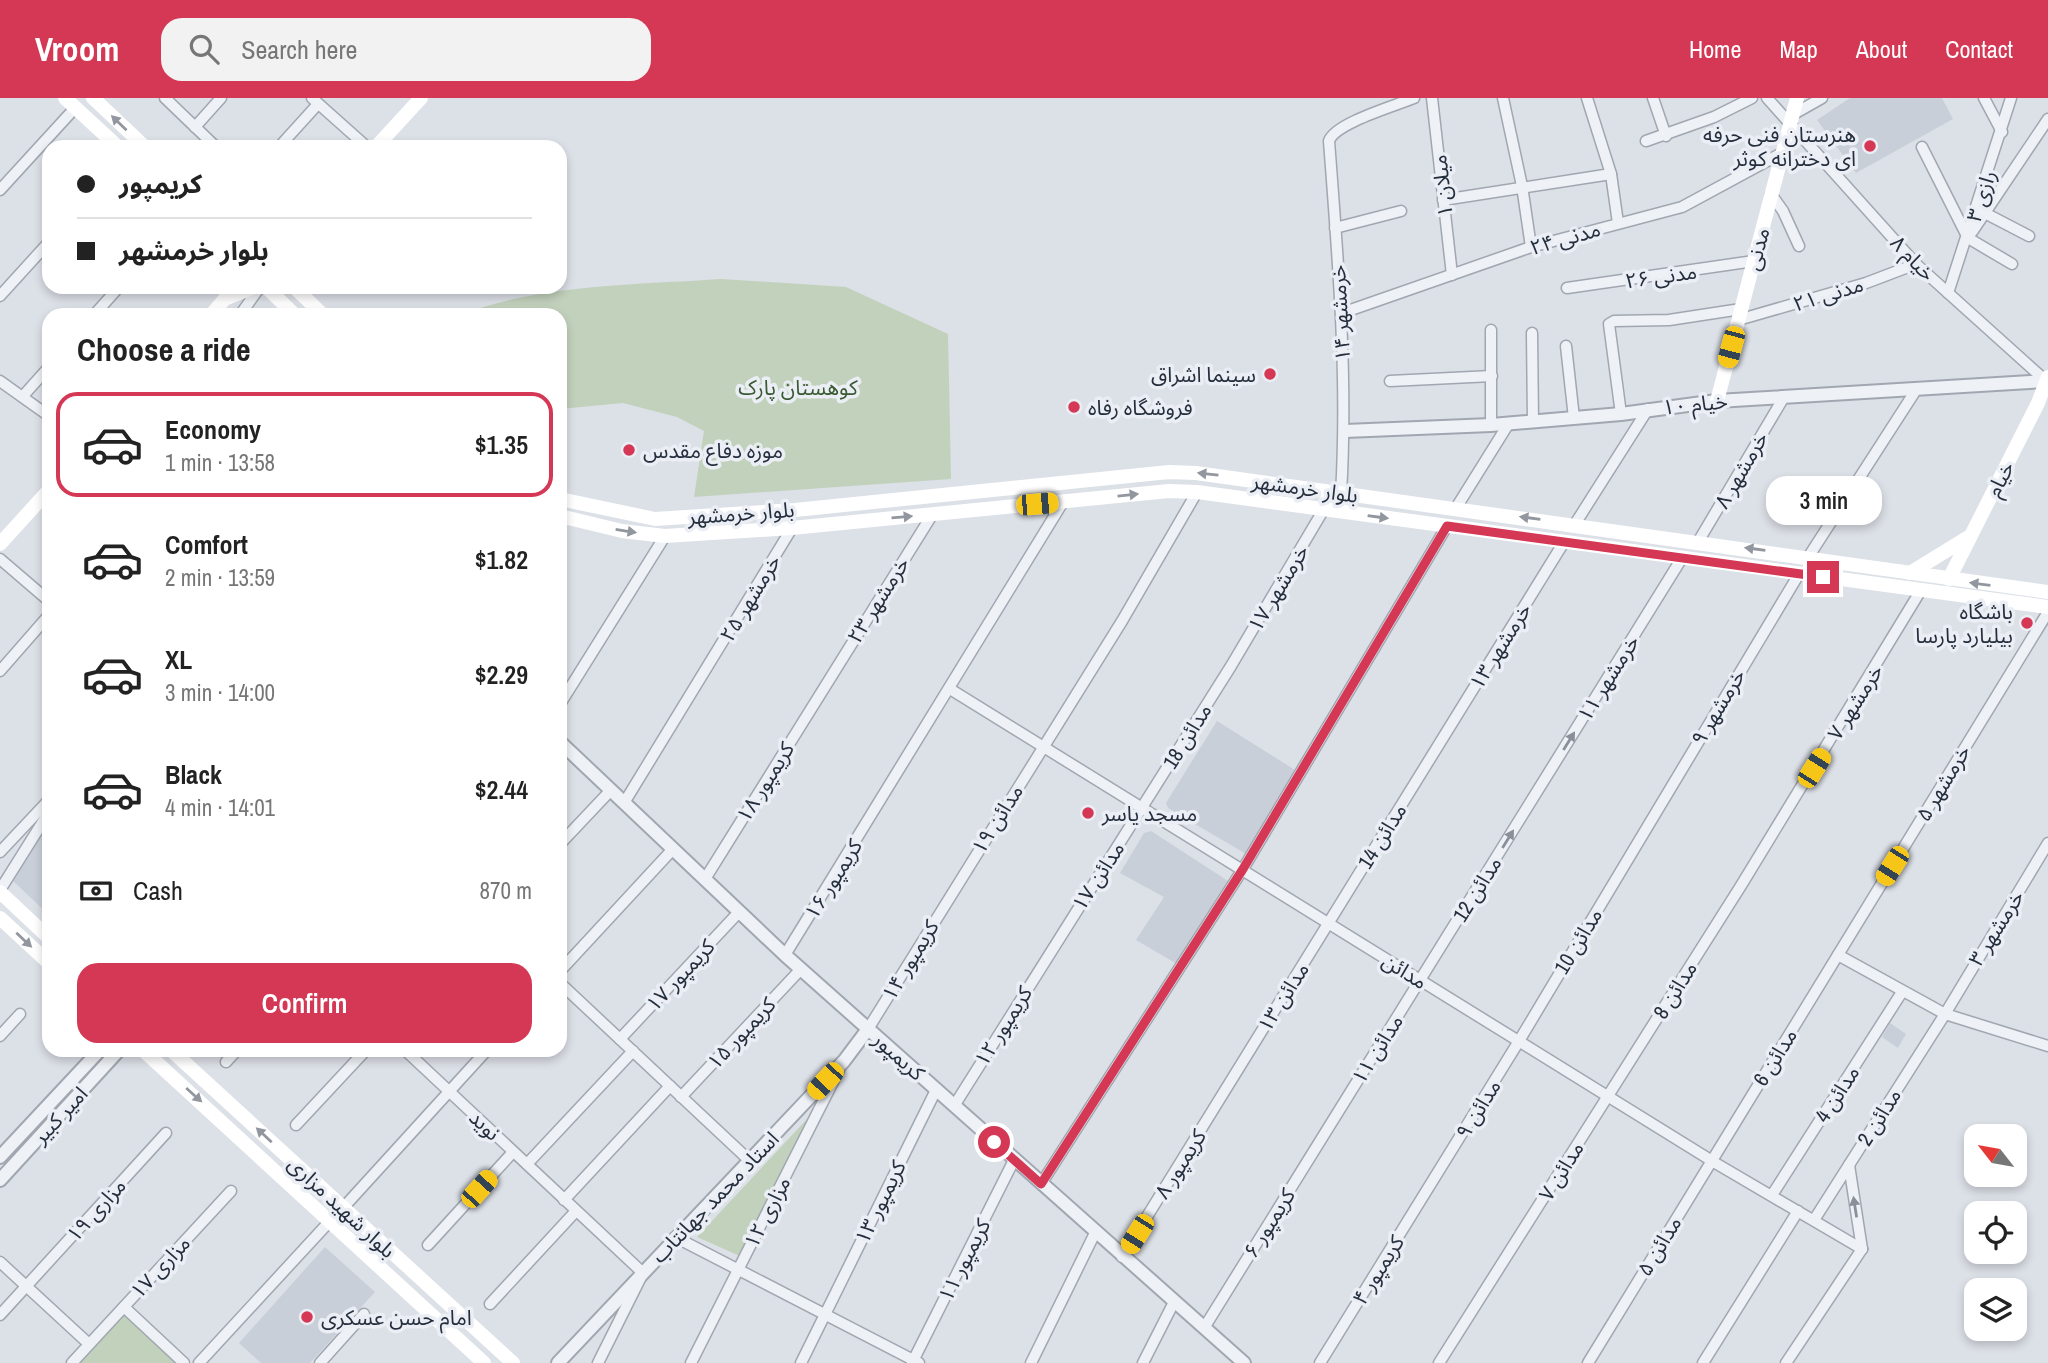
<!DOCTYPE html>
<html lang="en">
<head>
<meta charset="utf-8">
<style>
  body { margin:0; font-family:"Archivo Narrow","Noto Sans Arabic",sans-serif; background:#f2f2f2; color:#222; height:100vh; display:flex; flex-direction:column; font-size:26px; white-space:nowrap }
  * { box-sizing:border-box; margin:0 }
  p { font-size:23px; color:#767676 }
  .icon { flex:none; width:38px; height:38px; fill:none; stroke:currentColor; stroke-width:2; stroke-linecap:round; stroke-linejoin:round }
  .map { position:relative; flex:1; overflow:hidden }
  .panel { position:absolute; left:42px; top:210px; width:525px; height:749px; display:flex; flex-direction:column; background:#fff; border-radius:21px; box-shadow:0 4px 10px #0003 }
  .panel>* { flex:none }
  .hud { position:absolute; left:42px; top:42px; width:525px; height:154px; border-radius:21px; box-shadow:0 4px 10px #0003; display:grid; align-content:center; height:154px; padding:0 35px; background:#fff }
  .needle { width:46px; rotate:301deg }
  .tools { position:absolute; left:1964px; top:1026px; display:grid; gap:14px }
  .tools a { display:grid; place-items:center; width:63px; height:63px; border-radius:14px; background:#fff; box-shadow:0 4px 10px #0003; font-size:35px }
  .end { position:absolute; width:32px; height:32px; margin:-16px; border:9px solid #d43854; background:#fff; box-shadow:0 0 0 4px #fff }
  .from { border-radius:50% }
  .bubble { position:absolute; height:49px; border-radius:21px; background:#fff; box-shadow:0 4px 10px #0003; font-size:23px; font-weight:600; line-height:49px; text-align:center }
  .car { position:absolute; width:21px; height:42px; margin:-21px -10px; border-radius:9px; box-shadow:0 0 5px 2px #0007; background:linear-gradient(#f5c518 24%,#345 0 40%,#f5c518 0 76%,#345 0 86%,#f5c518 0) }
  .hud b { display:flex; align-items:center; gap:24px; height:66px; font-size:26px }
  .hud b+b { border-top:2px solid #e0e0e0 }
  .hud i { width:18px; height:18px; background:#222 }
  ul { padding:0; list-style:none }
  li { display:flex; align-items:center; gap:21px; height:105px; margin:0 14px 10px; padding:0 21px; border:4px solid transparent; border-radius:21px }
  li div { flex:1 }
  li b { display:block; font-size:26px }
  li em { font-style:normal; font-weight:600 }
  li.current { border-color:#d43854 }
  li>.icon { width:63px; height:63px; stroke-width:1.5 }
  h2 { padding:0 35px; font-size:32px; line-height:84px }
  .pay { display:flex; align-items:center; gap:18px; height:77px; padding:0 35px; font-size:26px }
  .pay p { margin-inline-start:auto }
  .action { display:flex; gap:14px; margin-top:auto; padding:14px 35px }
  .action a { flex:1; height:80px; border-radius:21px; background:#d43854; color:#fff; font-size:28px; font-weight:600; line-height:80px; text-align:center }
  header { display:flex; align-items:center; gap:42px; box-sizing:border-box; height:98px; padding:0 35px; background:#d43854; color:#fff }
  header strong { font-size:33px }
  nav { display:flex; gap:38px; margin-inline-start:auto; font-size:24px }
  .search { width:490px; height:63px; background:#f2f2f2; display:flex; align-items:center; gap:18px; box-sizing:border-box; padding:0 24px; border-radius:21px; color:#767676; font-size:26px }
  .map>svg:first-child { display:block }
  .built { fill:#c9cfd9 }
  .green { fill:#c2d1bc }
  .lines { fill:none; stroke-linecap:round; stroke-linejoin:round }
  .minor-casing { stroke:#a1a7b1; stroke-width:13 }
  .tertiary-casing { stroke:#a1a7b1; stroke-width:16 }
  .minor { stroke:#eef1f5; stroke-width:10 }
  .tertiary { stroke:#eef1f5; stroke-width:12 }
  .secondary { stroke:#fff; stroke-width:14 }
  .oneway { fill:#92969e }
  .oneway2 { fill:#8a9099 }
  .route { stroke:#d43854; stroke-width:9 }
  .poi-dot { fill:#d43854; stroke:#ebeff5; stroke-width:2.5 }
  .labels { text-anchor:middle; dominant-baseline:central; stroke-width:7; stroke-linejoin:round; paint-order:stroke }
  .poi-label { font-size:21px; fill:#252e3d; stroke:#ebeff5; text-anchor:start }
  .street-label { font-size:21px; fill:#252e3d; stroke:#ebeff5 }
  .park-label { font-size:21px; fill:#3a5a32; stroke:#ebeff5 }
</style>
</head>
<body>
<header>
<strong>Vroom</strong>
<div class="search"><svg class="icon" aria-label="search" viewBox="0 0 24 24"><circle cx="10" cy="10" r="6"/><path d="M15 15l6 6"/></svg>Search here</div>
<nav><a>Home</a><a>Map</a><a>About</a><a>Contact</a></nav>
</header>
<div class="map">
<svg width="2048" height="1265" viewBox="0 0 2048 1265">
  <rect width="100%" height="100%" fill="#dce0e7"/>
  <g class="built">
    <polygon points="1850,0 1942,0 1953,21 1856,75 1817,22"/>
    <polygon points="1217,623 1295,672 1246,756 1168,710 1166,705"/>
    <polygon points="49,725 49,817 11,781"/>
    <polygon points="1151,733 1228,783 1177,866 1136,842 1164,799 1120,775 1144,735"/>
    <polygon points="1890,925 1906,936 1898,950 1882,939"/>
    <polygon points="325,1149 375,1194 310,1265 261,1265 239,1245"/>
  </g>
  <g class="green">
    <path d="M 721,181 L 846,189 L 948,236 L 951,381 L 694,399 L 704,333 L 677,319 L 623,305 L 560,311 L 560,217 L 459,217 C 542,186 635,187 721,181 Z"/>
    <polygon points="808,1020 742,1159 697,1139"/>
    <polygon points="124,1216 176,1263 174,1265 79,1265"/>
  </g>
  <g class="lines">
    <defs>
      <g id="minor">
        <polyline points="165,0 216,49"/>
        <polyline points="312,0 367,49"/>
        <polyline points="1432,0 1452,177"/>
        <polyline points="1503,0 1522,88 1531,149"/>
        <polyline points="1587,0 1611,76 1618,125"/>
        <polyline points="1653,0 1666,38"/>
        <polyline points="1767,0 1916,166 2046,283"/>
        <polyline points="1984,0 2002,34"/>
        <polyline points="1792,17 1822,0"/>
        <polyline points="195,29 221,0"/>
        <polyline points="1646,43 1714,19 1752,0"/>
        <polyline points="279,49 318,6"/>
        <polyline points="1922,49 1968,140"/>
        <polyline points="0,92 75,10"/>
        <polyline points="1771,96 1783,113 1799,148"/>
        <polyline points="1443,102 1611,76"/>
        <polyline points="1979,112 2029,138"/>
        <polyline points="1335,130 1401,113"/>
        <polyline points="1972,134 2048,21"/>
        <polyline points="1968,140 2012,166"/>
        <polyline points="1567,190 1754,163"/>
        <polyline points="1948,195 2011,0"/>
        <polyline points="0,198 49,144"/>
        <polyline points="1342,215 1531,149 1682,109 1782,55"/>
        <polyline points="94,217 119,189"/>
        <polyline points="240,217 260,189"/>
        <polyline points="1738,222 1866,185 1916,166"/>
        <polyline points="1532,235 1533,324"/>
        <polyline points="1566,248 1574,320"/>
        <polyline points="0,283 49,318"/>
        <polyline points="1390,283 1492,278"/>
        <polyline points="23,298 49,269"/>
        <polyline points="1621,316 1609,226 1614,223 1669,222 1741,211"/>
        <polyline points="1491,327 1491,232"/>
        <path d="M 1341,396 C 1348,278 1338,161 1329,43 C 1335,25 1395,8 1414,0"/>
        <polyline points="1456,410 1509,325"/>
        <polyline points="1575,426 1648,311"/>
        <polyline points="1698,444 1784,299"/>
        <polyline points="1809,458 1916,292"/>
        <polyline points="0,461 49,503"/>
        <polyline points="0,573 49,517"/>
        <polyline points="950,591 1717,1066 1862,1151"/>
        <polyline points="560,606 665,438"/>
        <polyline points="624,705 792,430"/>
        <polyline points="560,746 611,692"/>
        <polyline points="0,754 49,702"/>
        <polyline points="705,781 932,417"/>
        <polyline points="0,792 49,714"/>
        <polyline points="785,857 1063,404"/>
        <polyline points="1838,857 1945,916 2048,948"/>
        <polyline points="560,873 673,751"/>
        <polyline points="560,885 750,1063"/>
        <polyline points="868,931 1122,523 1197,394"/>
        <polyline points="0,938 20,916"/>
        <polyline points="620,941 739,814"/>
        <polyline points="405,952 643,1175 598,1265"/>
        <polyline points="226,964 237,952"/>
        <polyline points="681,999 801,871"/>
        <polyline points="954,1008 1231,568 1324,411"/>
        <polyline points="296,1027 366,952"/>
        <polyline points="527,1066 633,953"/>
        <polyline points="1849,1067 1862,1151"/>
        <polyline points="1041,1086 1243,771 1447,428"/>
        <polyline points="1772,1097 1902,894"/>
        <polyline points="564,1102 670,988"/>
        <polyline points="343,1110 487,952"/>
        <polyline points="1814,1122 1945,916 2048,745"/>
        <polyline points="675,1139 919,1265"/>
        <polyline points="428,1147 513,1054"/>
        <polyline points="1122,1159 1564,444"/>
        <polyline points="0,1164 89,1246"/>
        <polyline points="490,1206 576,1113"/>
        <polyline points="124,1209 184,1265"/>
        <polyline points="0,1217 166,1035"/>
        <polyline points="1204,1230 1682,460"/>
        <polyline points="72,1265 231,1093"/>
        <polyline points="199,1265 330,1123"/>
        <polyline points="320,1265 364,1216"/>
        <polyline points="691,1265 839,972"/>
        <polyline points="801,1265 936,992"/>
        <polyline points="912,1265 1014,1062"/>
        <polyline points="1031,1265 1095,1135"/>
        <polyline points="1143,1265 1174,1204"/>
        <polyline points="1320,1265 1519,943 1799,476"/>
        <polyline points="1439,1265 1742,786 1921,492"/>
        <polyline points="1588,1265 2048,514"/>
        <polyline points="1703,1265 1798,1113"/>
        <polyline points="1786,1265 1862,1151"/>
      </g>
      <g id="tertiary">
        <polyline points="1345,333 1491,327 1621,316 1717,303 2046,283"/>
        <polyline points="560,644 785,857 1244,1265"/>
        <polyline points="0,1059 100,952"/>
        <polyline points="0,1082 119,952"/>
        <polyline points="558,1265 844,963 868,931"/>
      </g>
    </defs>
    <use href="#minor" class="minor-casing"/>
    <use href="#tertiary" class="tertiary-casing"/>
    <use href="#minor" class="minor"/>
    <use href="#tertiary" class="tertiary"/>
    <g class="secondary">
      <polyline points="65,0 118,49"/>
      <polyline points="93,0 145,49"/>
      <polyline points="376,49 421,0"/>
      <polyline points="266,189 295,217"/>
      <polyline points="294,189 323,217"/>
      <polyline points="227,200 254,189"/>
      <polyline points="211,217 235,189"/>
      <polyline points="1717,303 1797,0"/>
      <polyline points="560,401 655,421 795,412 1169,374 1196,375 2048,494"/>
      <polyline points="560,418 622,433 665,438 792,430 1169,393 1197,394 2048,509"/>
      <polyline points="0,446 49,392"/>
      <polyline points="1910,475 1967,440"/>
      <polyline points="1949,481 2038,305 2048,279"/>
      <polyline points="0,794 49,840"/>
      <polyline points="0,820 49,865"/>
      <polyline points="143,952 484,1265"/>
      <polyline points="171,952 513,1265"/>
    </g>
  </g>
  <defs><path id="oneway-solid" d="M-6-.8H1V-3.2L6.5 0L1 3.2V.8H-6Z" transform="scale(1.75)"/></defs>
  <g class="oneway">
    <use href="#oneway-solid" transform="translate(119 25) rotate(-136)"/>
    <use href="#oneway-solid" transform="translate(1208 376) rotate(-174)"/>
    <use href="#oneway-solid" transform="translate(1128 397) rotate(-6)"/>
    <use href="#oneway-solid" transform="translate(902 419) rotate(-5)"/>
    <use href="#oneway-solid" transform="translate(1378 419) rotate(8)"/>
    <use href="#oneway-solid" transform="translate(1530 420) rotate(-172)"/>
    <use href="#oneway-solid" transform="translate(626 433) rotate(9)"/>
    <use href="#oneway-solid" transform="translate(1755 451) rotate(-172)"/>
    <use href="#oneway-solid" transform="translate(1980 486) rotate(-173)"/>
    <use href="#oneway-solid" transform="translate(24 842) rotate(43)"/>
    <use href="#oneway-solid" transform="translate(194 997) rotate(42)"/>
    <use href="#oneway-solid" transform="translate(264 1037) rotate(-137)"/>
  </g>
  <g class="oneway2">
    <use href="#oneway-solid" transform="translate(1569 643) rotate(-58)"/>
    <use href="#oneway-solid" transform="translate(1508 741) rotate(-58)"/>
    <use href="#oneway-solid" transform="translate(1855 1109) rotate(-99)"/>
  </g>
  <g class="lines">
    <polyline class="route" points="994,1044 1041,1086 1243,771 1447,428 1823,479"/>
  </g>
  <g class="poi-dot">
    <circle cx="1870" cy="48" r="7"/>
    <circle cx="1270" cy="276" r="7"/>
    <circle cx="1074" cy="309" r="7"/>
    <circle cx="629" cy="352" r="7"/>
    <circle cx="2027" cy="525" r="7"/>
    <circle cx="1088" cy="715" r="7"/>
    <circle cx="307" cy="1219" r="7"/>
  </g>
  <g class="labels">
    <g class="poi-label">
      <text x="1856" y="36" text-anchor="end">هنرستان فنی حرفه<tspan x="1856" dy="24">ای دخترانه کوثر</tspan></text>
      <text x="1256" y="276" text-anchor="end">سینما اشراق</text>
      <text x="1088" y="309">فروشگاه رفاه</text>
      <text x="643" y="352">موزه دفاع مقدس</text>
      <text x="2013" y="513" text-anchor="end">باشگاه<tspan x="2013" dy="24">بیلیارد پارسا</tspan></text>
      <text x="1102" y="715">مسجد یاسر</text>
      <text x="321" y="1219">امام حسن عسکری</text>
    </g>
    <g class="street-label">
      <text transform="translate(1442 88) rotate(-96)">میلان ۱</text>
      <text transform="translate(1981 98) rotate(-72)">رازی ۳</text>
      <text transform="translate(1565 140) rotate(-16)">مدنی ۲۴</text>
      <text transform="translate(1757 151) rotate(-75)">مدنی</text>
      <text transform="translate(1913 160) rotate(46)">خیام ۸</text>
      <text transform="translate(1661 178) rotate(-8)">مدنی ۲۶</text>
      <text transform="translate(1828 196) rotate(-17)">مدنی ۲۱</text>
      <text transform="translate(1340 215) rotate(-93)">خرمشهر ۱۴</text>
      <text transform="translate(1695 306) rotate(-6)">خیام ۱۰</text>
      <text transform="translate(1741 372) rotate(-60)">خرمشهر ۸</text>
      <text transform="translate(2000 381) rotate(-63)">خیام</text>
      <text transform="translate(1305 390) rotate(8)">بلوار خرمشهر</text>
      <text transform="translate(741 415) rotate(-4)">بلوار خرمشهر</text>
      <text transform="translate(1278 490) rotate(-59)">خرمشهر ۱۷</text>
      <text transform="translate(750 500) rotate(-59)">خرمشهر ۲۵</text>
      <text transform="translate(878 502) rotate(-58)">خرمشهر ۲۳</text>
      <text transform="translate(1500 548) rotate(-58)">خرمشهر ۱۳</text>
      <text transform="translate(1608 580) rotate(-58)">خرمشهر ۱۱</text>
      <text transform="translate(1855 604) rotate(-58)">خرمشهر ۷</text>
      <text transform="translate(1718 609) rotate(-59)">خرمشهر ۹</text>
      <text transform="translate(1187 638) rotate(-58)">مدائن 18</text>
      <text transform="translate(765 684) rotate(-58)">کریمپور ۱۸</text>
      <text transform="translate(1943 685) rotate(-59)">خرمشهر ۵</text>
      <text transform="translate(997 721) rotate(-58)">مدائن ۱۹</text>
      <text transform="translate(1382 738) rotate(-58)">مدائن 14</text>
      <text transform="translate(1098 778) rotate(-57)">مدائن ۱۷</text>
      <text transform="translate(833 781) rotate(-58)">کریمپور ۱۶</text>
      <text transform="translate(1477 791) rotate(-58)">مدائن 12</text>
      <text transform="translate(1996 830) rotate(-58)">خرمشهر ۳</text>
      <text transform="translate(1578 843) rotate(-59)">مدائن 10</text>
      <text transform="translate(910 862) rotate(-59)">کریمپور ۱۴</text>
      <text transform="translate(1405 873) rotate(32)">مدائن</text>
      <text transform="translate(680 877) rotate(-47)">کریمپور ۱۷</text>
      <text transform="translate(1675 892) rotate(-58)">مدائن 8</text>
      <text transform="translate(1283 899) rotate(-58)">مدائن ۱۳</text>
      <text transform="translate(1003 928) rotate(-58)">کریمپور ۱۲</text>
      <text transform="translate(741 935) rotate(-47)">کریمپور ۱۵</text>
      <text transform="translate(1377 951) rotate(-58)">مدائن ۱۱</text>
      <text transform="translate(899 958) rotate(42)">کریمپور</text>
      <text transform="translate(1775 959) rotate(-58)">مدائن 6</text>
      <text transform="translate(1837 996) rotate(-57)">مدائن 4</text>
      <text transform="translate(1478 1011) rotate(-58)">مدائن ۹</text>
      <text transform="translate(60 1017) rotate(-47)">امیر کبیر</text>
      <text transform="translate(1879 1019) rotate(-58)">مدائن 2</text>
      <text transform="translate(485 1027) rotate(43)">نوید</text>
      <text transform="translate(1180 1066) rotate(-58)">کریمپور ۸</text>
      <text transform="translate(1561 1073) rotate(-58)">مدائن ۷</text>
      <text transform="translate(715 1099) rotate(-46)">استاد محمد جهانتاب</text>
      <text transform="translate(880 1104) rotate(-64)">کریمپور ۱۳</text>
      <text transform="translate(342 1109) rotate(43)">بلوار شهید مزاری</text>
      <text transform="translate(96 1112) rotate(-48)">مزاری ۱۹</text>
      <text transform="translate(767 1114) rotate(-63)">مزاری ۱۲</text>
      <text transform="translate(1269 1125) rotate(-58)">کریمپور ۶</text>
      <text transform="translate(1659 1148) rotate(-59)">مدائن ۵</text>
      <text transform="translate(964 1162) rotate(-63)">کریمپور ۱۱</text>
      <text transform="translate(160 1169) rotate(-47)">مزاری ۱۷</text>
      <text transform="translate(1378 1172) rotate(-58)">کریمپور ۴</text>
    </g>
    <g class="park-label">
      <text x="798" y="289">کوهستان پارک</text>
    </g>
  </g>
</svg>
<div class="tools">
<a><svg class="needle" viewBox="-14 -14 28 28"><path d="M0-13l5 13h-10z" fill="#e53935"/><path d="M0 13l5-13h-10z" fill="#767676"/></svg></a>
<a><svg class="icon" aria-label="locate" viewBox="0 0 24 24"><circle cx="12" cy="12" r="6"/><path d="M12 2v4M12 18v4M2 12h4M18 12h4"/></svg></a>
<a><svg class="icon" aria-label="layers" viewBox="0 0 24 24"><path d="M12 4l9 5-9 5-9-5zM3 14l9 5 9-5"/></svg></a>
</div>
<i class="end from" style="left:994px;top:1044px"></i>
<i class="end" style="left:1823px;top:479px"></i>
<div class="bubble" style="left:1766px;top:378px;width:116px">3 min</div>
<i class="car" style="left:1731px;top:249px;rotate:195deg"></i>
<i class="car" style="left:1037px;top:406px;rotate:85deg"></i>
<i class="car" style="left:1814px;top:670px;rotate:32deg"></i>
<i class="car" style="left:1892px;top:768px;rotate:212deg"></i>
<i class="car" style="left:825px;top:983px;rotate:223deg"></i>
<i class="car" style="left:479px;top:1091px;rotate:42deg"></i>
<i class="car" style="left:1137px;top:1136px;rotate:212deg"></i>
<div class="hud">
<b><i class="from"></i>کریمپور</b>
<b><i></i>بلوار خرمشهر</b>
</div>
<section class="panel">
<h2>Choose a ride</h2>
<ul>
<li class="current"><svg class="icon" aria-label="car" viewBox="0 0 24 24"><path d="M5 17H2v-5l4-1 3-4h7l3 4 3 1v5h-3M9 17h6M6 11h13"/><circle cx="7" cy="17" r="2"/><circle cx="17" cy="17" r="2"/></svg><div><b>Economy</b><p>1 min · 13:58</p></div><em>$1.35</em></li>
<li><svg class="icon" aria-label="car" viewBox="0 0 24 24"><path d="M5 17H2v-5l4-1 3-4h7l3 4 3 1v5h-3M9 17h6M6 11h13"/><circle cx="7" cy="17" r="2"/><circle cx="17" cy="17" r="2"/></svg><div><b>Comfort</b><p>2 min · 13:59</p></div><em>$1.82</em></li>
<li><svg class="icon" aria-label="car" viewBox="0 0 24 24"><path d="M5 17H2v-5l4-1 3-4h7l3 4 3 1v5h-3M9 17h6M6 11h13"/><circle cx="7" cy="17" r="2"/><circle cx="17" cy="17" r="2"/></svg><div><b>XL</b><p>3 min · 14:00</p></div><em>$2.29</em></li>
<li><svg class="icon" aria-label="car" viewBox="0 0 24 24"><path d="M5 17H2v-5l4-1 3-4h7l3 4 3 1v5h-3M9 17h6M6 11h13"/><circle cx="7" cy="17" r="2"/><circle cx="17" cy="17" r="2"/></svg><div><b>Black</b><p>4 min · 14:01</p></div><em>$2.44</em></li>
</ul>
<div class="pay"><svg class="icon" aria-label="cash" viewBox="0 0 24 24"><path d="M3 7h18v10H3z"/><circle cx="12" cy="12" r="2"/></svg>Cash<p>870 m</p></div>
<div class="action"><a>Confirm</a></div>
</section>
</div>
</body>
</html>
